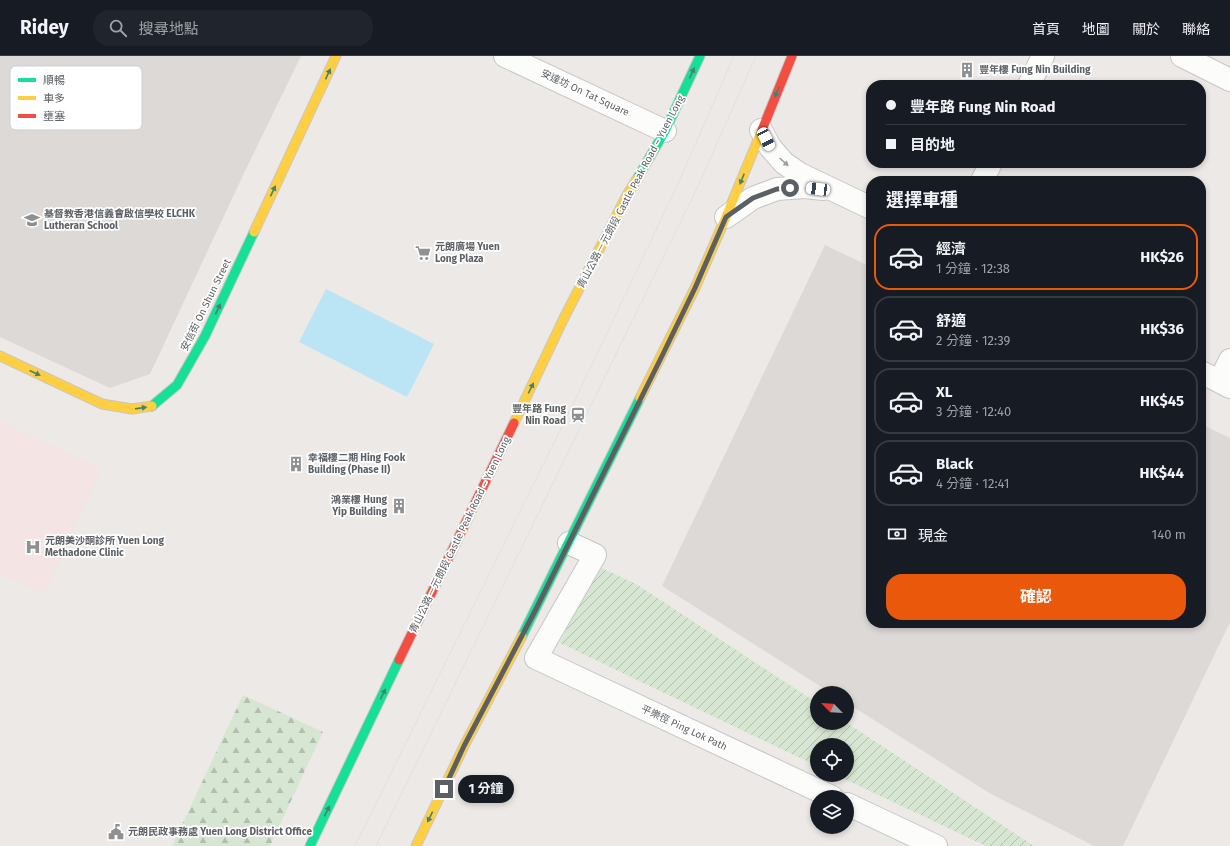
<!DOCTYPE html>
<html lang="zh-TW">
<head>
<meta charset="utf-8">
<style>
  body { margin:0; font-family:"Fira Sans","Noto Sans TC",sans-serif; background:#20242c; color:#f1f3f6; height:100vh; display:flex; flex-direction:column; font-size:15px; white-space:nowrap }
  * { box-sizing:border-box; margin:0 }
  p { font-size:13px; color:#9ea1a6 }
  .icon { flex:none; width:22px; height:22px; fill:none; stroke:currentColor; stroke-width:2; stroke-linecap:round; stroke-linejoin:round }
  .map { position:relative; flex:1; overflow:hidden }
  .side { position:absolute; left:866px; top:120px; width:340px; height:452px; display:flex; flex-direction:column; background:#171b24; border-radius:16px; box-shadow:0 2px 6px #0003 }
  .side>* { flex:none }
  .top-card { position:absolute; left:866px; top:24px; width:340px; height:88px; border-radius:16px; box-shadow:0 2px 6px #0003; display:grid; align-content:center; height:88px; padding:0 20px; background:#171b24 }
  .needle { width:26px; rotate:295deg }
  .tools { position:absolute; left:810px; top:630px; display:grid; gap:8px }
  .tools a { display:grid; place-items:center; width:44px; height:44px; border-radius:50%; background:#171b24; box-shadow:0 2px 6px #0003; font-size:20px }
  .end { position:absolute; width:18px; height:18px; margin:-9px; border:5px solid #5c6064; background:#fff; box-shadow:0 0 0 2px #fff }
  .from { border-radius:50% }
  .bubble { position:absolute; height:28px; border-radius:14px; background:#171b24; box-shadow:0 2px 6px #0003; font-size:13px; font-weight:700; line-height:28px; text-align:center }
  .car { position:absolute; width:12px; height:24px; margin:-12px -6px; border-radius:5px; box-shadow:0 0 3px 1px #0007; background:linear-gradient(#fff 24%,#345 0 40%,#fff 0 76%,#345 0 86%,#fff 0) }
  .top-card b { display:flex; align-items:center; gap:14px; height:38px; font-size:15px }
  .top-card b+b { border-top:1px solid #363941 }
  .top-card i { width:10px; height:10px; background:#f1f3f6 }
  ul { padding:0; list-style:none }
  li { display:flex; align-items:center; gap:12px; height:66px; margin:0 8px 6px; padding:0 12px; border:2px solid #363941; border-radius:16px }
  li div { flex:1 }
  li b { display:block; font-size:15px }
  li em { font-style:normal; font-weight:700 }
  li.on { border-color:#ea580c }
  li>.icon { width:36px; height:36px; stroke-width:1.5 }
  h2 { padding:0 20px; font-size:18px; line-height:48px }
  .pay { display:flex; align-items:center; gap:10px; height:44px; padding:0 20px; font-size:15px }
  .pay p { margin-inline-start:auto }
  .action { display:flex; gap:8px; margin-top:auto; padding:8px 20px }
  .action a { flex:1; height:46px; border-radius:16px; background:#ea580c; color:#fff; font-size:16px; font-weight:700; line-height:46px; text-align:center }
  header { display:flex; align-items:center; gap:24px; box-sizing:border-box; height:56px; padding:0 20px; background:#171b24; border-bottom:1px solid #363941 }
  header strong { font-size:19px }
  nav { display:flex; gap:22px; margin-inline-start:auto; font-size:14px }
  .search { width:280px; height:36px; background:#20242c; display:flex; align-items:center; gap:10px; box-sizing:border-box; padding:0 14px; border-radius:16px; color:#9ea1a6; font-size:15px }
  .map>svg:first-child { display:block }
  .education { fill:#ddd9d6 }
  .medical { fill:#f4e4e4 }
  .forest { fill:url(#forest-firs) }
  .garden { fill:url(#garden-furrows) }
  .water { fill:#bbe5f5 }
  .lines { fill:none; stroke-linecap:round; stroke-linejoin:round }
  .street-casing { stroke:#c7c7c7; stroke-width:24 }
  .fast-casing { stroke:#c7c7c7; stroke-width:11 }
  .slow-casing { stroke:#c7c7c7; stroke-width:11 }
  .jam-casing { stroke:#c7c7c7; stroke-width:11 }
  .street { stroke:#fcfcfb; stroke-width:22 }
  .fast { stroke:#16e098; stroke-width:9 }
  .slow { stroke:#ffcf43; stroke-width:9 }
  .jam { stroke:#f24e42; stroke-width:9 }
  .tram { stroke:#e2e2e2; stroke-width:1 }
  .oneway { fill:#4a8071 }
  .oneway2 { fill:#9c9ea0 }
  .route { stroke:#5c6064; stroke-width:5 }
  .labels { text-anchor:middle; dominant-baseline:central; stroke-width:3.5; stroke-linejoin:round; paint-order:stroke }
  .poi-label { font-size:10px; font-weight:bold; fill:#5c6064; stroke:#fff; text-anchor:start }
  .street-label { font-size:10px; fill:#5c6064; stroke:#fff }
  .key { fill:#fff; stroke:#cecfd0; stroke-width:1 }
  .key-label { font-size:11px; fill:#5c6064 }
</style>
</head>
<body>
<header>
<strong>Ridey</strong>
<div class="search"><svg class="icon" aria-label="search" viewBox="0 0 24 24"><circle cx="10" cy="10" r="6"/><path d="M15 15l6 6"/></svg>搜尋地點</div>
<nav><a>首頁</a><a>地圖</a><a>關於</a><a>聯絡</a></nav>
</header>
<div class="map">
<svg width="1230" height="790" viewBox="0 0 1230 790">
  <defs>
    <pattern id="forest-firs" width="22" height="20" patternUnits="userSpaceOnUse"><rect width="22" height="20" fill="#d7e6d2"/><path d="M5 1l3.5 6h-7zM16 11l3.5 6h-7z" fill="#b2beae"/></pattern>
    <pattern id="garden-furrows" width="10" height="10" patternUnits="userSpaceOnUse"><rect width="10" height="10" fill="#d7e6d2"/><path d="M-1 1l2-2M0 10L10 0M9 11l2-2" fill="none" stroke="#b2beae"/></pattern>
  </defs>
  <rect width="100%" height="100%" fill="#ece9e6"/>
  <g class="education">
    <polygon points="0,0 301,0 245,115 150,318 110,332 0,281"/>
    <polygon points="825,189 871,211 871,567 1201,567 1201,368 1230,382 1230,566 1123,790 1094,790 991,738 847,647 847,637 831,637 662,530"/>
  </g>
  <polygon class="medical" points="0,365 102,413 44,538 0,518"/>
  <polygon class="forest" points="243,639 323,676 270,790 172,790"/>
  <polygon class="garden" points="597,510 636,528 817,647 817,667 847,667 1034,790 986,790 836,719 847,719 847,689 817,689 817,710 560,587"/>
  <polygon class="water" points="326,233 434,288 407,341 299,286"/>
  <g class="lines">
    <defs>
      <g id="street">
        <polyline points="505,0 665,75"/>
        <polyline points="1182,0 1230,24"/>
        <polyline points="1029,29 1043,0"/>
        <polyline points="761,74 770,91 784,107 800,118 871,152"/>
        <polyline points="982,125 991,107"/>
        <polyline points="726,161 753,142 777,133 804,131 824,133"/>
        <polyline points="1201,316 1230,331"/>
        <polyline points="1220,325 1230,304"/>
        <polyline points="569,487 595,499 536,602 832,741"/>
        <polyline points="847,748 936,790"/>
      </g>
      <g id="fast">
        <polyline points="637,123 665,75 700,0"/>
        <polyline points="152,350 177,329 205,280 254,176"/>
        <polyline points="522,580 640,342"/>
        <polyline points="310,790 399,604"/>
      </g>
      <g id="slow">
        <polyline points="254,176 336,0"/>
        <polyline points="0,300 102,348 132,353 152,350"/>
        <polyline points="640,342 695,232 726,161 762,74"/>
        <polyline points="514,367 563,264 627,139 637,123"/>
        <polyline points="416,790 464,690 522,580"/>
      </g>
      <g id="jam">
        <polyline points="762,74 792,0"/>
        <polyline points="399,604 514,367"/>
      </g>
    </defs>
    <use href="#street" class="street-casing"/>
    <use href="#fast" class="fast-casing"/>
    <use href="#slow" class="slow-casing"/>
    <use href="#jam" class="jam-casing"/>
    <use href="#street" class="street"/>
    <use href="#fast" class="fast"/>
    <use href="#slow" class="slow"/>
    <use href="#jam" class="jam"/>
    <g class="tram">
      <polyline points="355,790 577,340 677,130 734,0"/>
      <polyline points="376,790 698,130 756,0"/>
    </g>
  </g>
  <defs><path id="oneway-solid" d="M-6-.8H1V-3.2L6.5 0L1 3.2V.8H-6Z"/></defs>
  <g class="oneway">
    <use href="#oneway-solid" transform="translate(692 17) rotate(-65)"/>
    <use href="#oneway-solid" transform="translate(328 18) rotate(-65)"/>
    <use href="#oneway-solid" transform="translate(777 36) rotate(113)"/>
    <use href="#oneway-solid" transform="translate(742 123) rotate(112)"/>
    <use href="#oneway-solid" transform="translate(273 135) rotate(-65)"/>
    <use href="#oneway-solid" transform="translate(218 253) rotate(-65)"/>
    <use href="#oneway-solid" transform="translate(35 317) rotate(25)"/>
    <use href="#oneway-solid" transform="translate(531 332) rotate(-64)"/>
    <use href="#oneway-solid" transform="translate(141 352) rotate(-8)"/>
    <use href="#oneway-solid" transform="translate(383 638) rotate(-64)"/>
    <use href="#oneway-solid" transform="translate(327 755) rotate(-64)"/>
    <use href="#oneway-solid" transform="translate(430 761) rotate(116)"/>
  </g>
  <use class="oneway2" href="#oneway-solid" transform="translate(784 106) rotate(42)"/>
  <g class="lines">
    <polyline class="route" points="444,733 464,690 535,555 662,300 695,232 726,161 753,142 777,133 790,132"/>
  </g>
  <defs>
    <symbol id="building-bare" viewBox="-9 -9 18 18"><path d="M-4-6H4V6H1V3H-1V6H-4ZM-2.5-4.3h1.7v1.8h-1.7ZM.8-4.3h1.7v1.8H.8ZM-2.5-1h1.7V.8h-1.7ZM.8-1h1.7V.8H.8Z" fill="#8e9092" stroke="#fff" stroke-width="2.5" paint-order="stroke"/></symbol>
    <symbol id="school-bare" viewBox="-9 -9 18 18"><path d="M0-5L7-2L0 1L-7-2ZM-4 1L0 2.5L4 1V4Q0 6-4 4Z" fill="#8e9092" stroke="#fff" stroke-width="2.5" paint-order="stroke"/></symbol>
    <symbol id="supermarket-bare" viewBox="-9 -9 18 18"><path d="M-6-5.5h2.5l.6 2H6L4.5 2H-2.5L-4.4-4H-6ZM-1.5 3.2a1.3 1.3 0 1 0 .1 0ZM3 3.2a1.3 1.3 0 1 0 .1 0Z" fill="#8e9092" stroke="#fff" stroke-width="2.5" paint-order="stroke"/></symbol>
    <symbol id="station-bare" viewBox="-9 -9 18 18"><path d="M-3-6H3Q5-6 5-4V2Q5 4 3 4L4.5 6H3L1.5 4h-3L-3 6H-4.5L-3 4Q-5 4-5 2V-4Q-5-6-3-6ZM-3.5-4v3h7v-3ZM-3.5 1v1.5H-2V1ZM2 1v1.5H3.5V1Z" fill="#8e9092" stroke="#fff" stroke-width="2.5" paint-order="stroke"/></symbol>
    <symbol id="hospital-bare" viewBox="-9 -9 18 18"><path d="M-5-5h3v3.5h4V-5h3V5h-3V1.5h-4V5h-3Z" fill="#8e9092" stroke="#fff" stroke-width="2.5" paint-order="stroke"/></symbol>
    <symbol id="civic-bare" viewBox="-9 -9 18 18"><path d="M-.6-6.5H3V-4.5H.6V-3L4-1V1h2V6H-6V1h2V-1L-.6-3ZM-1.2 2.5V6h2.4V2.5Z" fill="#8e9092" stroke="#fff" stroke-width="2.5" paint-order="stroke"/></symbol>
  </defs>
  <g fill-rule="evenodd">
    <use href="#building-bare" x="956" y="3" width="22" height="22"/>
    <use href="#school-bare" x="21" y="153" width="22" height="22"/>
    <use href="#supermarket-bare" x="412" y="186" width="22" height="22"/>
    <use href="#station-bare" x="567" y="348" width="22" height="22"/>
    <use href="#building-bare" x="285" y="397" width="22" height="22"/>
    <use href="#building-bare" x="388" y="439" width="22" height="22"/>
    <use href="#hospital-bare" x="22" y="480" width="22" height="22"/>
    <use href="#civic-bare" x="105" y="765" width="22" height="22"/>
  </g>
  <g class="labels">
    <g class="poi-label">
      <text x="979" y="14">豐年樓 Fung Nin Building</text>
      <text x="44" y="158">基督教香港信義會啟信學校 ELCHK<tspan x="44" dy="12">Lutheran School</tspan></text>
      <text x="435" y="191">元朗廣場 Yuen<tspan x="435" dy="12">Long Plaza</tspan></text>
      <text x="566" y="353" text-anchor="end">豐年路 Fung<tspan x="566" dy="12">Nin Road</tspan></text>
      <text x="308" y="402">幸福樓二期 Hing Fook<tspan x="308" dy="12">Building (Phase II)</tspan></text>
      <text x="387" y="444" text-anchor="end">鴻業樓 Hung<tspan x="387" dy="12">Yip Building</tspan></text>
      <text x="45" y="485">元朗美沙酮診所 Yuen Long<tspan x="45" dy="12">Methadone Clinic</tspan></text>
      <text x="128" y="776">元朗民政事務處 Yuen Long District Office</text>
    </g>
    <g class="street-label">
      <text transform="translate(585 37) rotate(25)">安達坊 On Tat Square</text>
      <text transform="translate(631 136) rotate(-62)">青山公路－元朗段 Castle Peak Road – Yuen Long</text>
      <text transform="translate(206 249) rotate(-64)">安信街 On Shun Street</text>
      <text transform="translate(460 479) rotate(-64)">青山公路－元朗段 Castle Peak Road – Yuen Long</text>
      <text transform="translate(684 672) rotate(25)">平樂徑 Ping Lok Path</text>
    </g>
  </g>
  <rect x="10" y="10" width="132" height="64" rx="6" class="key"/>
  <rect x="18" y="22" width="18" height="4" fill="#16e098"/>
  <rect x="18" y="40" width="18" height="4" fill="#ffcf43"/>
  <rect x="18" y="58" width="18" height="4" fill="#f24e42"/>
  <g class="key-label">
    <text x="43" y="28">順暢</text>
    <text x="43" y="46">車多</text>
    <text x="43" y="64">壅塞</text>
  </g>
</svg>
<div class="tools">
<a><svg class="needle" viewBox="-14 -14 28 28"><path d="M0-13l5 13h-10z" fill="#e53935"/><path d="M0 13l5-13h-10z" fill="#9ea1a6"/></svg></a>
<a><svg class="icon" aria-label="locate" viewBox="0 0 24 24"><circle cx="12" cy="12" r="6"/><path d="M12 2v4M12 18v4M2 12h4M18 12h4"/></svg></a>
<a><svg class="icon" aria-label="layers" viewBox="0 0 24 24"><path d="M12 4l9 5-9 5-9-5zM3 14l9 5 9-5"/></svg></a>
</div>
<i class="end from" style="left:790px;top:132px"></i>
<i class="end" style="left:444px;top:733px"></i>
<div class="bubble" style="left:458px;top:719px;width:56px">1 分鐘</div>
<i class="car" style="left:766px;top:83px;rotate:154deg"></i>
<i class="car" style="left:818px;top:133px;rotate:277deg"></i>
<div class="top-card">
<b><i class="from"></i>豐年路 Fung Nin Road</b>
<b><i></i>目的地</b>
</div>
<section class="side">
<h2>選擇車種</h2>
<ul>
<li class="on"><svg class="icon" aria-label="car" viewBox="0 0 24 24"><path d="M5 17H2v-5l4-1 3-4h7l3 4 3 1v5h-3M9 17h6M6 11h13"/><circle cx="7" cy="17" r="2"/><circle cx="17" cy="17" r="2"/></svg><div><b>經濟</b><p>1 分鐘 · 12:38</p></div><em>HK$26</em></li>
<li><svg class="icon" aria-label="car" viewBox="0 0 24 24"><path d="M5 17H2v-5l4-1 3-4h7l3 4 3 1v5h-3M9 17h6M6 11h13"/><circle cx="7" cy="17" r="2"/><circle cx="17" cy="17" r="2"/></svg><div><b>舒適</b><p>2 分鐘 · 12:39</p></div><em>HK$36</em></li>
<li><svg class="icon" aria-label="car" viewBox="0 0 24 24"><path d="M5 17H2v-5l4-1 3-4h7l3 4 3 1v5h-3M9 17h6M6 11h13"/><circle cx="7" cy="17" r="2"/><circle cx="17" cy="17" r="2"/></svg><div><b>XL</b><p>3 分鐘 · 12:40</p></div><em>HK$45</em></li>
<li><svg class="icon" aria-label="car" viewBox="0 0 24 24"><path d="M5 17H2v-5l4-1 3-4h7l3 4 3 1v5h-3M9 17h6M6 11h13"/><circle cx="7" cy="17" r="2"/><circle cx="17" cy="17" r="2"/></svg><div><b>Black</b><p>4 分鐘 · 12:41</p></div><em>HK$44</em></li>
</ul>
<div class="pay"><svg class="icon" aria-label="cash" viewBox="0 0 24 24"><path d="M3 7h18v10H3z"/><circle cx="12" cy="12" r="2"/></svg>現金<p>140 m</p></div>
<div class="action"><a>確認</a></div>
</section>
</div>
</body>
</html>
